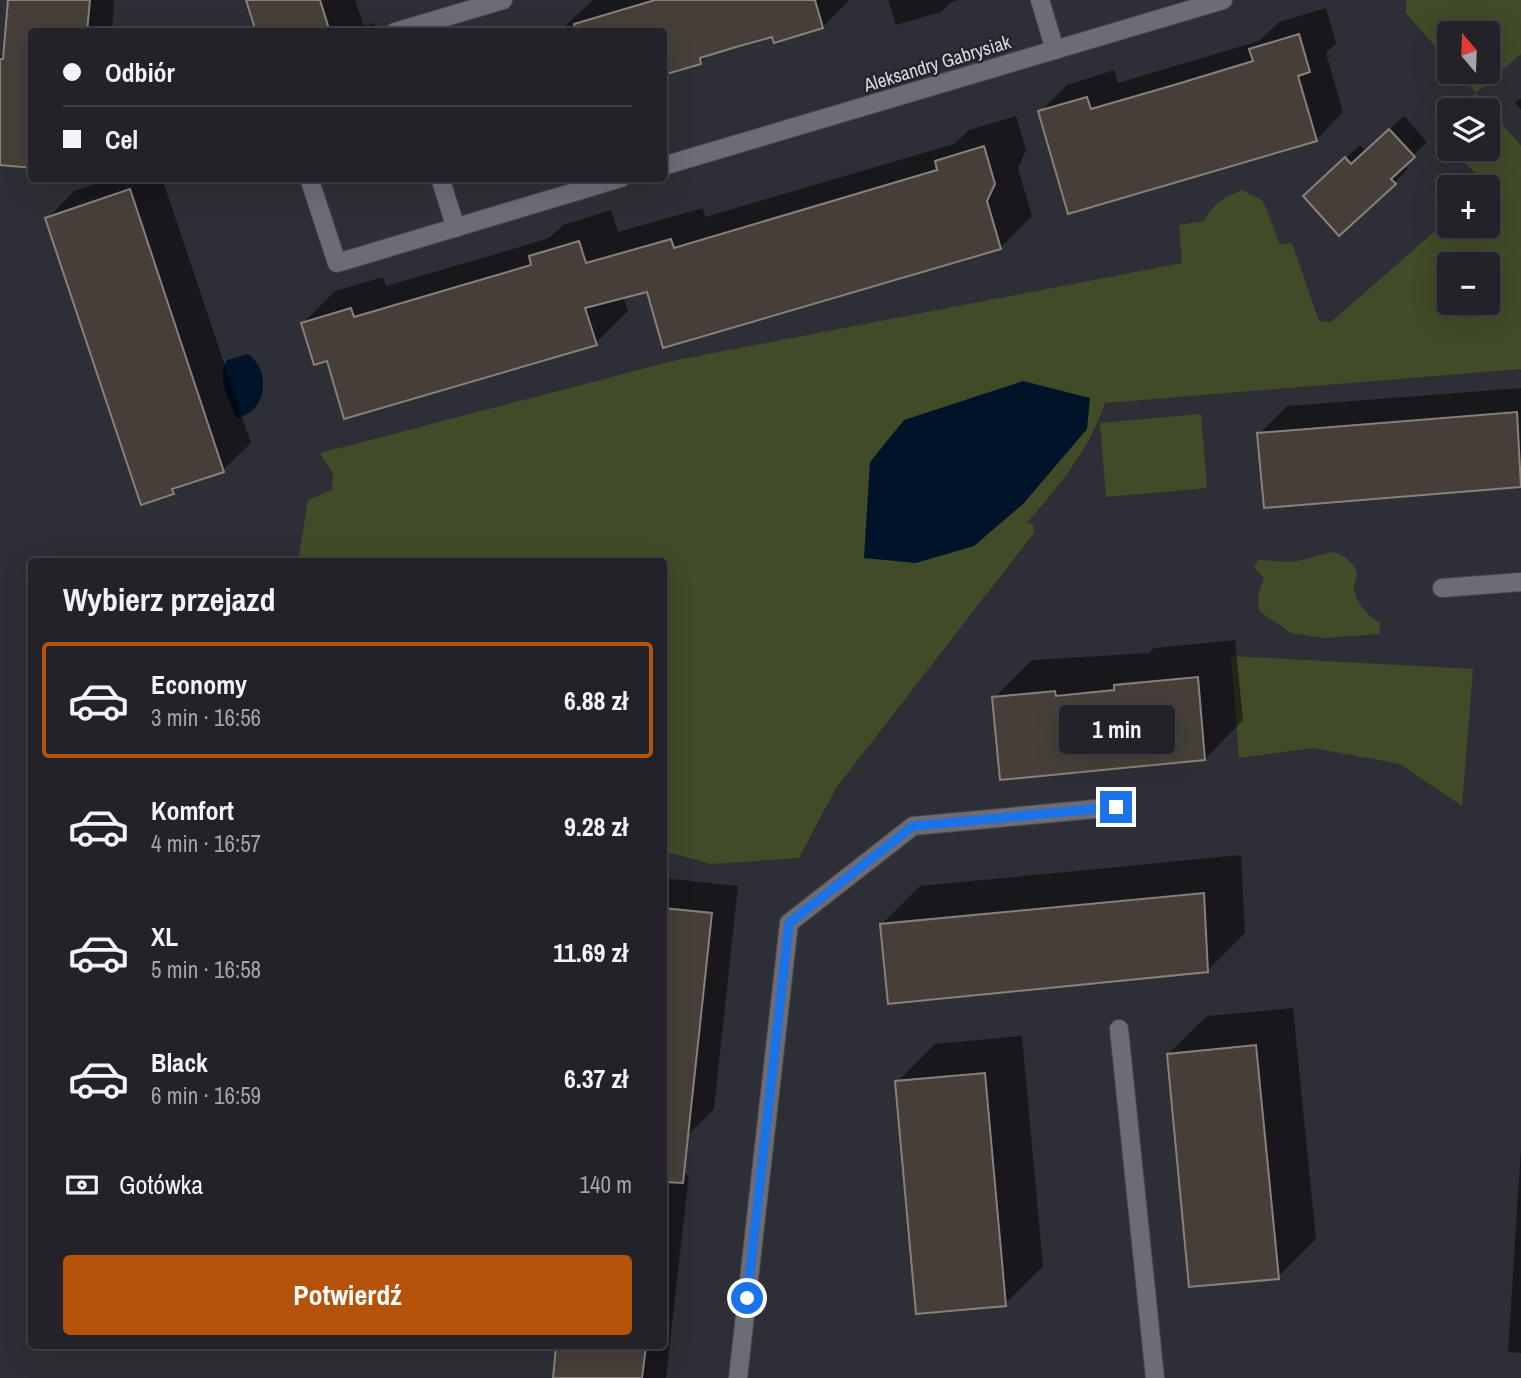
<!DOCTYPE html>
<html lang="pl">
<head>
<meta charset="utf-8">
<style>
  body { margin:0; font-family:"Archivo Narrow",sans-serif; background:#2e2f34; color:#f1f3f6; height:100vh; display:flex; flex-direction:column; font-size:26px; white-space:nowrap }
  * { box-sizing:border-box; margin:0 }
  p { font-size:23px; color:#a2a4a8 }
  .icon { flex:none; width:38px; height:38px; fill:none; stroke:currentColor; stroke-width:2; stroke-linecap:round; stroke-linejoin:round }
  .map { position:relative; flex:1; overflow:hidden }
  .details { position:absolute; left:28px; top:558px; width:639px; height:791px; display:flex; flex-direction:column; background:#222228; border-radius:7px; box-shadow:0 7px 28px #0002,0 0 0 2px #3f3f45 }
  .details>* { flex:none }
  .hud { position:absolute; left:28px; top:28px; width:639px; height:154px; border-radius:7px; box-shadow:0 7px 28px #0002,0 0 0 2px #3f3f45; display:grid; align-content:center; height:154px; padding:0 35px; background:#222228 }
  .needle { width:46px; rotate:341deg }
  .fabs { position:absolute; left:1437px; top:21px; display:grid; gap:14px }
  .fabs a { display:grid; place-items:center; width:63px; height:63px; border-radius:7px; background:#222228; box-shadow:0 7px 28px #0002,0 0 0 2px #3f3f45; font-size:35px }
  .end { position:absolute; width:32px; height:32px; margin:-16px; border:9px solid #1a73e8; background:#fff; box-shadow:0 0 0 4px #fff }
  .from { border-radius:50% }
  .bubble { position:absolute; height:49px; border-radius:7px; background:#222228; box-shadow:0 7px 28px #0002,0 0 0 2px #3f3f45; font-size:23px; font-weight:800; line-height:49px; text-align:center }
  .hud b { display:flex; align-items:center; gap:24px; height:66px; font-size:26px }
  .hud b+b { border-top:2px solid #3f3f45 }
  .hud i { width:18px; height:18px; background:#f1f3f6 }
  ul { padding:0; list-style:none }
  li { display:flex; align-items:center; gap:21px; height:116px; margin:0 14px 10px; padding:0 21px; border:4px solid transparent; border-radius:7px }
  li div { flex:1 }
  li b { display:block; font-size:26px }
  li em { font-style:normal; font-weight:800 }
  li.current { border-color:#b45309 }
  li>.icon { width:63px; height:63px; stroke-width:1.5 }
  h2 { padding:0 35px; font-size:32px; line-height:84px }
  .pay { display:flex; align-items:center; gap:18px; height:77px; padding:0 35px; font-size:26px }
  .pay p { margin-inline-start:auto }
  .primary-button { display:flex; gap:14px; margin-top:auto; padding:14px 35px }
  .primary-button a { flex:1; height:80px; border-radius:7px; background:#b45309; color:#fff; font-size:28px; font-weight:800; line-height:80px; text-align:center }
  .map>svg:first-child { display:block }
  .green { fill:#414b27; fill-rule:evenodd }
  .water { fill:#001429 }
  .shadow { fill:#0007 }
  .building { fill:#463f39; stroke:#88817a; stroke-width:2 }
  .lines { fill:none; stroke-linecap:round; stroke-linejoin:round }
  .minor-casing { stroke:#49494f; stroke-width:20 }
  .minor { stroke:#6b6c75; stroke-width:18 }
  .route { stroke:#1a73e8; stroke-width:9 }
  .labels { text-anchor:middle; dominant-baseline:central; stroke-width:5; stroke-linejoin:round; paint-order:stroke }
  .street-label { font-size:19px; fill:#d9dadf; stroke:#24242c }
</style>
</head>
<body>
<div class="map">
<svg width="1521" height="1378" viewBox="0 0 1521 1378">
  <rect width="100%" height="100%" fill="#2e2e36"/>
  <g class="green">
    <path d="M 1406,0 L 1521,0 L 1521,54 L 1476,93 L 1521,146 L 1521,369 L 1105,403 C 1089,450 1059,486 1027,523 L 1033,524 L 1034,533 L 836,788 L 799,858 L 711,864 L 663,851 L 663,562 L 298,562 L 308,500 L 332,490 L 333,473 L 320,453 L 677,360 L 1182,263 L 1179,225 L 1204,221 C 1211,205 1226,196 1242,190 L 1263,201 L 1280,244 L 1292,243 L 1319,321 L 1331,322 L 1449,219 L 1449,226 L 1488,226 L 1488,187 L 1481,187 L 1481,180 L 1453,149 L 1488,149 L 1488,110 L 1453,110 L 1476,93 L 1457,72 L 1488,72 L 1488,33 L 1449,33 L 1449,62 L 1406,13 ZM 1449,264 L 1488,264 L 1488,303 L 1449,303 Z"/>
    <polygon points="1201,414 1207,488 1106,497 1100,423"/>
    <path d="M 1333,552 C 1341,553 1356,564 1357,573 C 1357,579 1353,583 1354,589 C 1356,603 1369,617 1380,623 L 1379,634 L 1324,638 L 1291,633 L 1259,611 L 1258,596 L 1264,578 L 1254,567 L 1258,560 L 1293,562 Z"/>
    <polygon points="1231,656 1473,669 1462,806 1400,764 1314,748 1239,758"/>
  </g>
  <g class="water">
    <path d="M 248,354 C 272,371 267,413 236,418 C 230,400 216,379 227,360 Z"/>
    <polygon points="1023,381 1090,398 1087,429 1023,504 974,546 916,563 864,558 870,462 904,420"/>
  </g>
  <g class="shadow">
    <polygon points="10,0 114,0 112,32 32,32 0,164 0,57 5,52"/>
    <polygon points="248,0 355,0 364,26 374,23 377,32 258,32"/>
    <polygon points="849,0 823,27 773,35 710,53 701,63 663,32 543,32 548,26 562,29 593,0"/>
    <polygon points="888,0 959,0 951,2 941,12 896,25"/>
    <polygon points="1326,8 1336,43 1326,53 1343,112 1316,140 1040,112 1067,85 1114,70 1118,83 1202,58 1259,41 1279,22"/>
    <polygon points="1521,98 1521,110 1515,103"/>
    <polygon points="1016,116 1026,150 1018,168 1032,216 1000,248 648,290 623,296 628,311 596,343 328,359 303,323 335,291 383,277 386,286 496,254 549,238 563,225 611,210 618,232 703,208 705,217 954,144 969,130"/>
    <polygon points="1404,116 1427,142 1404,164 1408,169 1394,183 1319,182 1360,145 1366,151"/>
    <polygon points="112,178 162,178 251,443 223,470 182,484 173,492 47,219 74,191"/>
    <polygon points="1521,388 1521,485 1265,506 1259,434 1287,406"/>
    <polygon points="1235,640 1243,720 1205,759 994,698 1032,660 1149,653 1154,648"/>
    <polygon points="1241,855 1245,933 1207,971 882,924 920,886"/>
    <polygon points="663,878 738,886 714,1109 687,1136 663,1134"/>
    <polygon points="1293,1008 1316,1239 1278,1277 1168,1054 1207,1016"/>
    <polygon points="1022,1036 1043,1266 1005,1304 897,1082 935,1044"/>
    <polygon points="1521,1147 1521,1353 1508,1352"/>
    <polygon points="663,1172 689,1175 666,1378 554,1378 558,1346 663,1346"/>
  </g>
  <g class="building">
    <polygon points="8,0 90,0 87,32 32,32 32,168 0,165 0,59 3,59"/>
    <polygon points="246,0 320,0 330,32 256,32"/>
    <polygon points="655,0 815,0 823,28 774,43 772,37 736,47 700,58 701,64 663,75 663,32 575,32 574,24"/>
    <polygon points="1299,34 1310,72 1298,76 1317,141 1068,214 1038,111 1087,97 1091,109 1174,85 1253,61 1249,49"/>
    <polygon points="1389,129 1415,157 1391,179 1396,184 1339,236 1303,196 1345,157 1351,164"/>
    <polygon points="984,146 995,184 987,201 1001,249 663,348 647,292 585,308 597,345 344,419 327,361 314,365 301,323 351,308 354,317 463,285 531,265 529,256 579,241 586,263 671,239 674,248 937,170 935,161"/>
    <polygon points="130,189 224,472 172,489 174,494 141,505 45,218"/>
    <polygon points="1517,412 1521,487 1264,508 1257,433"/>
    <polygon points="1198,677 1205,760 1000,780 992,697 1055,691 1056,696 1114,690 1114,685"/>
    <polygon points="1204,893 1208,972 888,1004 880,924"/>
    <polygon points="663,908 712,913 683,1183 663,1182"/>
    <polygon points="1256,1045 1279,1279 1189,1287 1167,1054"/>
    <polygon points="985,1073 1006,1306 916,1314 895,1081"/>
    <polygon points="556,1346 646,1346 642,1378 553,1378"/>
  </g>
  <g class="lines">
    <defs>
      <g id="minor">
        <polyline points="1040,0 1055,50"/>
        <polyline points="395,32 503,0"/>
        <polyline points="663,166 1223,0"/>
        <polyline points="309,178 337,263 621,178"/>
        <polyline points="440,178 456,228"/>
        <polyline points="1442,588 1521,582"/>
        <polyline points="1119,1029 1155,1378"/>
        <polyline points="738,1378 789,923 913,826 1116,807"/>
      </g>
    </defs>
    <use href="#minor" class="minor-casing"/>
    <use href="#minor" class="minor"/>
  </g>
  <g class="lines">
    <polyline class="route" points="747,1298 789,923 913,826 1116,807"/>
  </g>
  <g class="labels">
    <g class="street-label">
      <text transform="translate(937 63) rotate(-17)">Aleksandry Gabrysiak</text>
    </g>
  </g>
</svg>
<div class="fabs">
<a><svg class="needle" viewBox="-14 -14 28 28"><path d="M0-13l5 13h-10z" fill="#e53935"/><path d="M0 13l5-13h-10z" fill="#a2a4a8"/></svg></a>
<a><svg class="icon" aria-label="layers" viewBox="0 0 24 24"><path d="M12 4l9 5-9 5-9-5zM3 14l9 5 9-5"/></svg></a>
<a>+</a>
<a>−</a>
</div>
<i class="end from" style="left:747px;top:1298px"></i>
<i class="end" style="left:1116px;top:807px"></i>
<div class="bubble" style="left:1059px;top:705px;width:116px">1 min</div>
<div class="hud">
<b><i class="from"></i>Odbiór</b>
<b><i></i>Cel</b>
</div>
<section class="details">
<h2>Wybierz przejazd</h2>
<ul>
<li class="current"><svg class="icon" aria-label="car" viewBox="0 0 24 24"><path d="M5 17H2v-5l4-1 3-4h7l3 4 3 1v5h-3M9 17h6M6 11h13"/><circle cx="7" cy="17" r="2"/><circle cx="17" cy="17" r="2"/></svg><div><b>Economy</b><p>3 min · 16:56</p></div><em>6.88 zł</em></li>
<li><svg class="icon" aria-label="car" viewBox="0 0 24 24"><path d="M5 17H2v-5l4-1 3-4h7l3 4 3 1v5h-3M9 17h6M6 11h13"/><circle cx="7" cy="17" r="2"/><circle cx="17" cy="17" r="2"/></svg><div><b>Komfort</b><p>4 min · 16:57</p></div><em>9.28 zł</em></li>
<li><svg class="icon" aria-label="car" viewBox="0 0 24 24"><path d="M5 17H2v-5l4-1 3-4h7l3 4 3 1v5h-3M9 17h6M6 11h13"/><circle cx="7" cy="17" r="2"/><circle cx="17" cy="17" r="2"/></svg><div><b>XL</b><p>5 min · 16:58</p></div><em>11.69 zł</em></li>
<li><svg class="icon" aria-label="car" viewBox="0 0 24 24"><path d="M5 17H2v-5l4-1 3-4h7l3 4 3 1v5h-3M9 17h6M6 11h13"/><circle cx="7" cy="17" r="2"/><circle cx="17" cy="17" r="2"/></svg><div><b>Black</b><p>6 min · 16:59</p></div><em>6.37 zł</em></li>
</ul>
<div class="pay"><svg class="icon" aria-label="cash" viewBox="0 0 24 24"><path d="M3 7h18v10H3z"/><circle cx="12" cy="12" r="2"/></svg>Gotówka<p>140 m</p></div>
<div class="primary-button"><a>Potwierdź</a></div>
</section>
</div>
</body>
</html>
